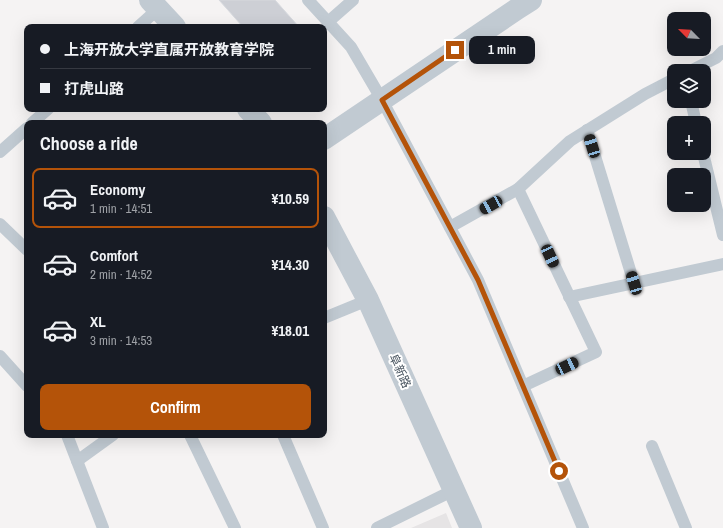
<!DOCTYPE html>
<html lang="en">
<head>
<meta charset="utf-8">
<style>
  body { margin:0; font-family:"Archivo Narrow","Noto Sans SC",sans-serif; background:#242831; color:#f1f3f6; height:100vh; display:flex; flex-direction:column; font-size:15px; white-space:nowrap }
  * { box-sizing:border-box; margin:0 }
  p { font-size:13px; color:#9ea1a6 }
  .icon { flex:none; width:22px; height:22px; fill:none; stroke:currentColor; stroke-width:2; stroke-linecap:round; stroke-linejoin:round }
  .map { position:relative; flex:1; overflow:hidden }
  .drawer { position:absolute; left:24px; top:120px; width:303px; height:318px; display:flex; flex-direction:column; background:#171b24; border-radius:8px; box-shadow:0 4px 16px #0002 }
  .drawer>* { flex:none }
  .top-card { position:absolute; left:24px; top:24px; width:303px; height:88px; border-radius:8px; box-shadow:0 4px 16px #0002; display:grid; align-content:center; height:88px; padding:0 16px; background:#171b24 }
  .needle { width:26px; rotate:294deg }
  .buttons { position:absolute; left:667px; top:12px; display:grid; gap:8px }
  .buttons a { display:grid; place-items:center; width:44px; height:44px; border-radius:8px; background:#171b24; box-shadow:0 4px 16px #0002; font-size:20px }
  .end { position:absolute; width:18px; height:18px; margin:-9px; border:5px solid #b45309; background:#fff; box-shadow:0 0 0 2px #fff }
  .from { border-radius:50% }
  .bubble { position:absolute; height:28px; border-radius:8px; background:#171b24; box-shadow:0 4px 16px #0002; font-size:13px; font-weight:700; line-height:28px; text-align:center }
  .car { position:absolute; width:12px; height:24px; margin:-12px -6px; border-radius:5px; box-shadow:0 0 3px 1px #0007; background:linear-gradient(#222 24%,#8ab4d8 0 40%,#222 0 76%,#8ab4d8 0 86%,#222 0) }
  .top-card b { display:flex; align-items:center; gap:14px; height:38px; font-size:15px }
  .top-card b+b { border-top:1px solid #363941 }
  .top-card i { width:10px; height:10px; background:#f1f3f6 }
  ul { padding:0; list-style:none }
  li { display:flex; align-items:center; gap:12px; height:60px; margin:0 8px 6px; padding:0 8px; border:2px solid transparent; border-radius:8px }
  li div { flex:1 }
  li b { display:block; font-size:15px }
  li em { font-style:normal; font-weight:700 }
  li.current { border-color:#b45309 }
  li>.icon { width:36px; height:36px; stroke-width:1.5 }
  h2 { padding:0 16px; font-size:18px; line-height:48px }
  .button { display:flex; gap:8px; margin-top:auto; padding:8px 16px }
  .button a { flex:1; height:46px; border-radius:8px; background:#b45309; color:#fff; font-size:16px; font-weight:700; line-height:46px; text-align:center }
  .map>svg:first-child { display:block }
  .education { fill:#e6e4e5 }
  .building { fill:#cdcfd5; stroke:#d7d9de }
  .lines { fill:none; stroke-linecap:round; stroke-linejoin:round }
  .service { stroke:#c1cad2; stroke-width:12 }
  .minor { stroke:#c1cad2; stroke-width:22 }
  .tertiary { stroke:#c1cad2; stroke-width:22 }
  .route { stroke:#b45309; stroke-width:5 }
  .labels { text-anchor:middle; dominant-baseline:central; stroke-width:4; stroke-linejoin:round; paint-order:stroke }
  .street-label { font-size:12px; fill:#4a5661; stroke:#fff }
</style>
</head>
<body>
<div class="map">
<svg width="723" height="528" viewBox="0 0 723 528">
  <rect width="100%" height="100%" fill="#f5f3f3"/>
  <polygon class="education" points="446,513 452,528 411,528"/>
  <polygon class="building" points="219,0 275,0 299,27 243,27"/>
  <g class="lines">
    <g class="service">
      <polyline points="308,0 351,47 382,100 478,280 583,528"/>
      <polyline points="328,22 353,0"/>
      <polyline points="138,27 158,9"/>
      <polyline points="690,71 716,58 723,51"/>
      <polyline points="691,101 696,123"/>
      <polyline points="32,123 48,109"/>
      <polyline points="587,130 634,283"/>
      <polyline points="0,152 27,128"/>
      <polyline points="703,153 723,235"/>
      <polyline points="518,189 596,352 523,386"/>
      <polyline points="0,224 27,250"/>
      <polyline points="450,227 518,189 570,141 645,94 674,79"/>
      <polyline points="569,297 723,264"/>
      <polyline points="324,318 368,300"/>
      <polyline points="0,356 27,386"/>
      <polyline points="67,435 103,528"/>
      <polyline points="190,435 235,528"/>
      <polyline points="283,435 323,528"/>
      <polyline points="652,446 686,528"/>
      <polyline points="77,461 113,435"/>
      <polyline points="377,528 454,490"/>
    </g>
    <polyline class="minor" points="324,139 517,9 531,0"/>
    <g class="tertiary">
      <polyline points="150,0 175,27"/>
      <polyline points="248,109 261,123"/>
      <polyline points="324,217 368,300 471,528"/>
    </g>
  </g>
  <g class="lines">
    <polyline class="route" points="455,50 382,100 478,280 559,471"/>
  </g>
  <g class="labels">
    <g class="street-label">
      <text transform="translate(400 371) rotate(66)">阜新路</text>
    </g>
  </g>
</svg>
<div class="buttons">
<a><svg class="needle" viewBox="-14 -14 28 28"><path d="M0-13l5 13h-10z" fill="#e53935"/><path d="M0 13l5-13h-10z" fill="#9ea1a6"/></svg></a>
<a><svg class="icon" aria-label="layers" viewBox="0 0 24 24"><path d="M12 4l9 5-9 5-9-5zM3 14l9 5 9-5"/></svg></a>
<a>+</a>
<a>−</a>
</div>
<i class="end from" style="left:559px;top:471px"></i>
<i class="end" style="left:455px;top:50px"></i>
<div class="bubble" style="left:469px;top:36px;width:66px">1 min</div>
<i class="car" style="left:592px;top:146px;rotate:343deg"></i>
<i class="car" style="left:491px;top:205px;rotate:241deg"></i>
<i class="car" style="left:550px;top:256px;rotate:155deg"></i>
<i class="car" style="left:634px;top:283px;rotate:343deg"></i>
<i class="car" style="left:567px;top:366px;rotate:65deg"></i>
<div class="top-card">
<b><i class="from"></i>上海开放大学直属开放教育学院</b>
<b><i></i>打虎山路</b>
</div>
<section class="drawer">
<h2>Choose a ride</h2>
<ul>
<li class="current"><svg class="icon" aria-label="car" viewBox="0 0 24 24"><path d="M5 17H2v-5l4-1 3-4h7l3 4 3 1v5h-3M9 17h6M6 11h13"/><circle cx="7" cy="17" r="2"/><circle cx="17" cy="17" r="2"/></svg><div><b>Economy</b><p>1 min · 14:51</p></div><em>¥10.59</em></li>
<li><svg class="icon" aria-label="car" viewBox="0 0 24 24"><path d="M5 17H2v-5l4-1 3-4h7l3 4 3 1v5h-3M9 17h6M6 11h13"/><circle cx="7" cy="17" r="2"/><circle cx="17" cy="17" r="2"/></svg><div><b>Comfort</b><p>2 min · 14:52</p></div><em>¥14.30</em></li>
<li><svg class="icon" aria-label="car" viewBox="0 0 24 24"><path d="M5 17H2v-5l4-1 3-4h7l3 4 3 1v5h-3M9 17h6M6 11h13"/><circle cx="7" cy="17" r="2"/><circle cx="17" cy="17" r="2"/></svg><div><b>XL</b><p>3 min · 14:53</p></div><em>¥18.01</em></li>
</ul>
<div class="button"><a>Confirm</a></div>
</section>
</div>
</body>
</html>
